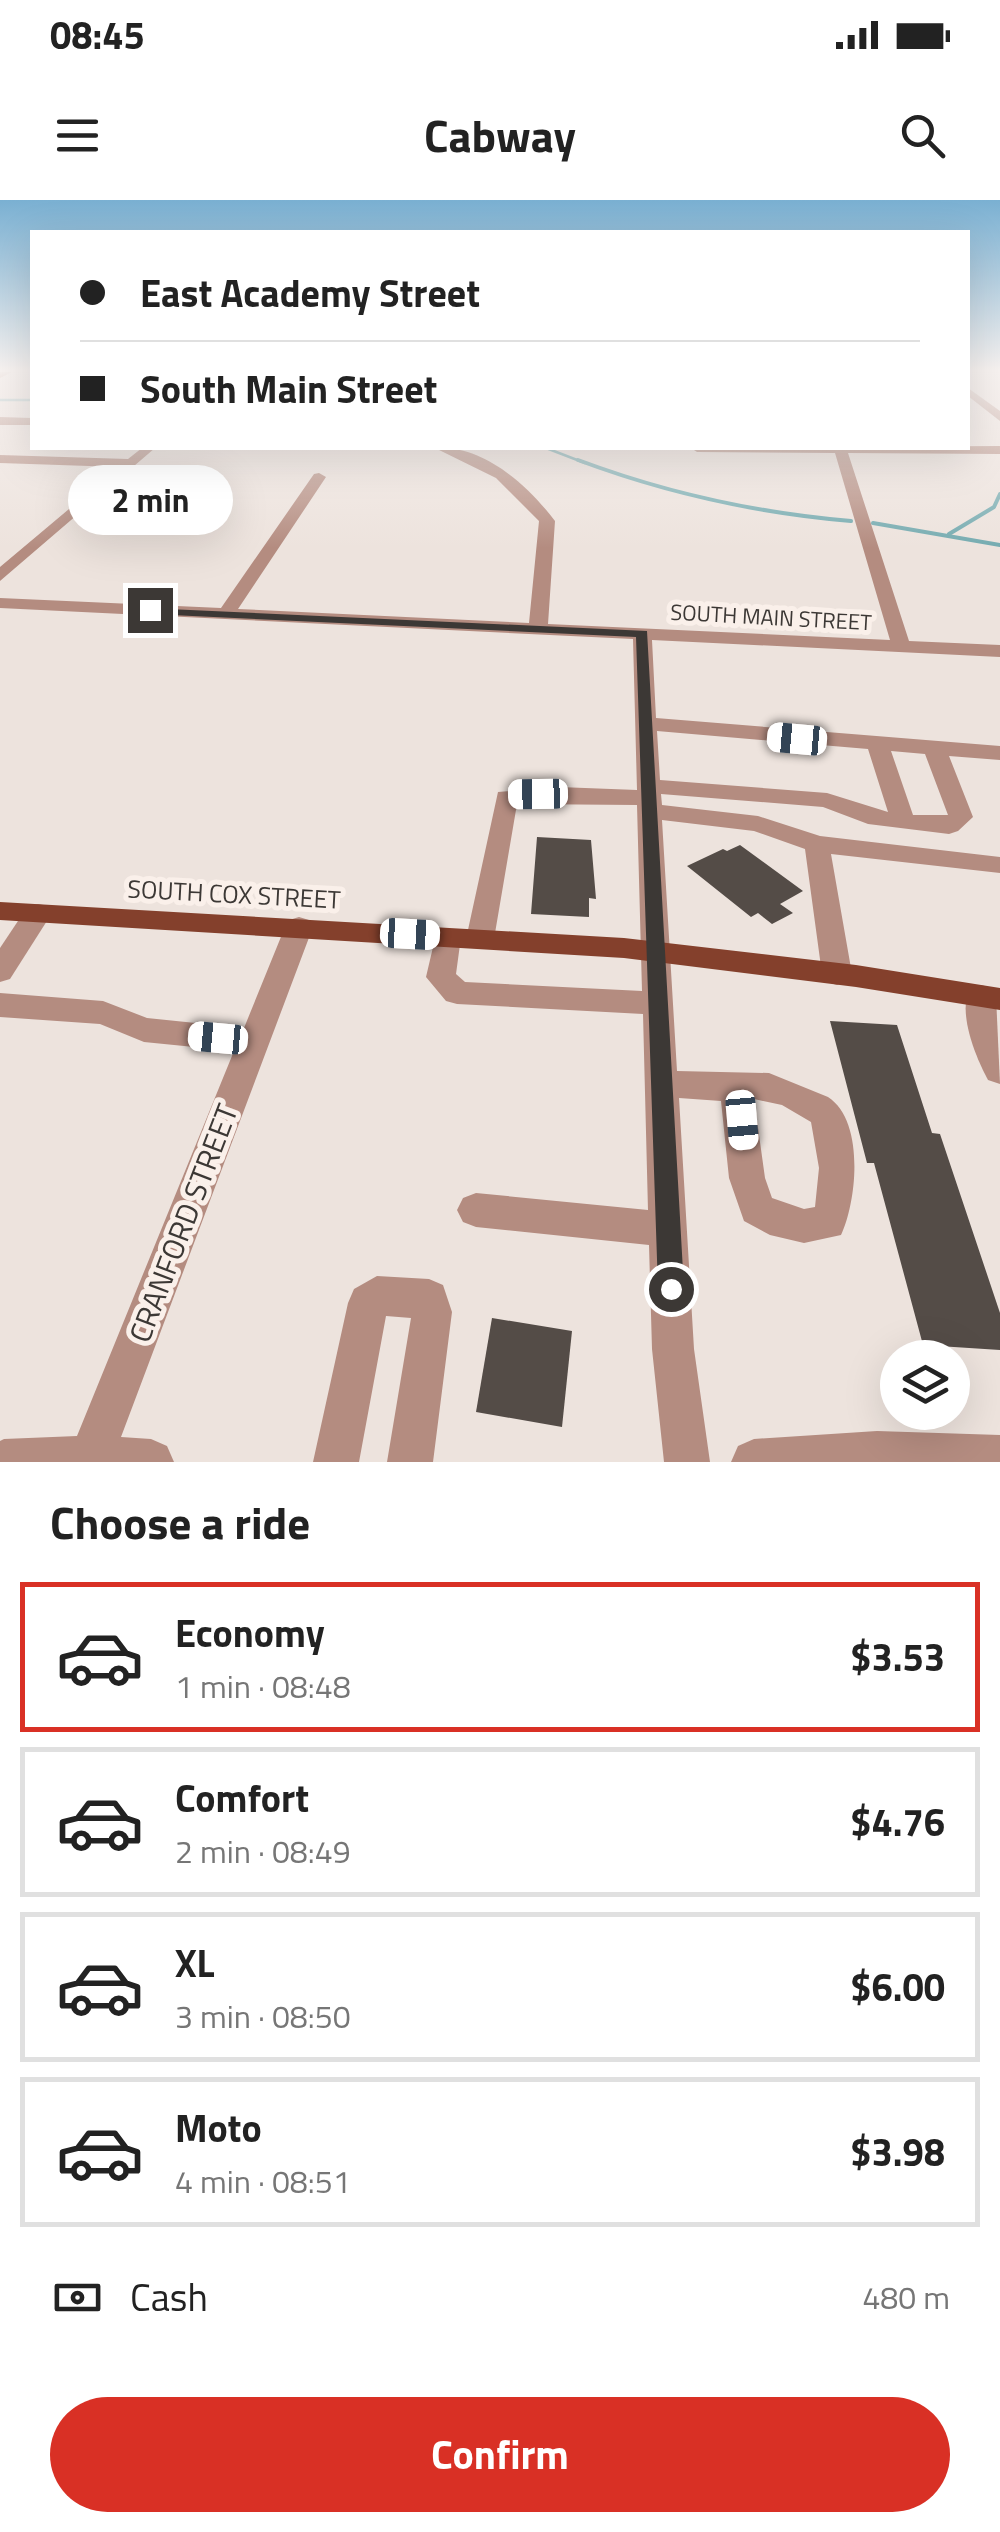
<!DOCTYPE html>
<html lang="en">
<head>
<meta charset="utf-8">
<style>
  body { margin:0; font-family:"Titillium Web",sans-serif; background:#f2f2f2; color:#222; height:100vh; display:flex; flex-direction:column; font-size:38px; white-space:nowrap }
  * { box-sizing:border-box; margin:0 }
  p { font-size:32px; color:#767676 }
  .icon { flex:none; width:55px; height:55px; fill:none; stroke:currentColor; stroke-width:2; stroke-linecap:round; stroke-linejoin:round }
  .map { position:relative; height:1262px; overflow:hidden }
  .details { display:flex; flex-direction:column; background:#fff; flex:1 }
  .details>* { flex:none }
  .top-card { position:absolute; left:30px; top:30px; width:940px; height:220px; border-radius:0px; box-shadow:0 10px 40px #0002; display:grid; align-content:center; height:220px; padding:0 50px; background:#fff }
  .tools { position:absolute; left:880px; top:1140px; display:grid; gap:20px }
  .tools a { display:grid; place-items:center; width:90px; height:90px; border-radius:50%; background:#fff; box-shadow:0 10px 40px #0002; font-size:50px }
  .end { position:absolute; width:45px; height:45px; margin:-22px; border:12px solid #3c3835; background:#fff; box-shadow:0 0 0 5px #fff }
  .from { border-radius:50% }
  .bubble { position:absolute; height:70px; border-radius:35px; background:#fff; box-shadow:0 10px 40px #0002; font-size:32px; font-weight:700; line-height:70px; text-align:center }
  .car { position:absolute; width:30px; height:60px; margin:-30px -15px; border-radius:12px; box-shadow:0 0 8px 2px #0007; background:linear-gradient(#fff 24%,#345 0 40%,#fff 0 76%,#345 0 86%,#fff 0) }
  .top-card b { display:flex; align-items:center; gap:35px; height:95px; font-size:38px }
  .top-card b+b { border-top:2px solid #e0e0e0 }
  .top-card i { width:25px; height:25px; background:#222 }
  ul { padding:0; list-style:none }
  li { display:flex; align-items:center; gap:30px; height:150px; margin:0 20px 15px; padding:0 30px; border:5px solid #e0e0e0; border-radius:0px }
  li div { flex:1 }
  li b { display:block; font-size:38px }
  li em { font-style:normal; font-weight:700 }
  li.selected { border-color:#d93025 }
  li>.icon { width:90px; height:90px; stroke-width:1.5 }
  h2 { padding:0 50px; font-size:45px; line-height:120px }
  .pay { display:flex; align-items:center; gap:25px; height:110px; padding:0 50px; font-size:38px }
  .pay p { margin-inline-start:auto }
  .cta { display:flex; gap:20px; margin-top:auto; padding:20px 50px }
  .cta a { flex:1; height:115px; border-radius:60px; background:#d93025; color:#fff; font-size:40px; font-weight:700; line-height:115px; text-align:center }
  .status { display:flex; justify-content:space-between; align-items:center; height:70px; padding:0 50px; background:#fff; direction:ltr }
  .status svg { height:28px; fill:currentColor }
  header { display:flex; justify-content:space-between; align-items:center; height:130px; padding:0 50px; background:#fff; font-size:45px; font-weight:700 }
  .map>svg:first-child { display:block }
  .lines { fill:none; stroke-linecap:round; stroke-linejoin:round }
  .stream-far1 { stroke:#75abb0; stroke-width:2.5 }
  .stream { stroke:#75abb0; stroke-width:4 }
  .building { fill:#544c47 }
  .minor { fill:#b48c80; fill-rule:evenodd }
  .major { fill:#84402c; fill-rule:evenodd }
  .route { fill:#3c3835 }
  .labels { text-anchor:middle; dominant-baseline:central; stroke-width:10; stroke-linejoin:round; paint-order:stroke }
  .far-street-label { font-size:22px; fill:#3c3835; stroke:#faf0ea }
  .street-label { font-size:25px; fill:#3c3835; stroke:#faf0ea }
  .near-street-label { font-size:30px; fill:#3c3835; stroke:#faf0ea }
</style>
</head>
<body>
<div class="status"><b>08:45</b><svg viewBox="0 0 49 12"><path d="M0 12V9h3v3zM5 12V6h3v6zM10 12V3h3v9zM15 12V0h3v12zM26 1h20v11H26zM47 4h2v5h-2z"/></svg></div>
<header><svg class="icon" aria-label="menu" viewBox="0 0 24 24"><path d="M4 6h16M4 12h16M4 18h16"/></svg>Cabway<svg class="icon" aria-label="search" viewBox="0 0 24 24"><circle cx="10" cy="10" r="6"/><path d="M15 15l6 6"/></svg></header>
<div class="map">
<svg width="1000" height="1262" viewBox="0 0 1000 1262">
  <rect width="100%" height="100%" fill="#ede3dd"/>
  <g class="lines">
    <g class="stream-far1">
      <polyline points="0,200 32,200"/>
      <polyline points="546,248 585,263"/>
    </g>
    <g class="stream">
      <path d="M 578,260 C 666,293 757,313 851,321"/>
      <polyline points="873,323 1000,345"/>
      <polyline points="949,334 994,307 1000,294"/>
    </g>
  </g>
  <g class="building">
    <polygon points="537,637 591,640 596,699 589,698 589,717 531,714"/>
    <polygon points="740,645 803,691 780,704 793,713 772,724 758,713 751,717 687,666 723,649 727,651"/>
    <polygon points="830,821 897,825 932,933 940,934 1000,1113 1000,1150 923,1145 874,963 867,963"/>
    <polygon points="492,1118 572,1131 562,1227 476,1212"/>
  </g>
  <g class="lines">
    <g class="minor">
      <polygon points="968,188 1000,211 1000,221 968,196"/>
      <polygon points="0,217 32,218 32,225 0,225"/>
      <path d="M 1000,246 L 1000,254 L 848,253 L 909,441 L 1000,445 L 1000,457 L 652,440 L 656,518 L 1000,546 L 1000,560 L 949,556 L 973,617 L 958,631 L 949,634 L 868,624 L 823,607 L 661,594 L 662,605 L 758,616 L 820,636 L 1000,657 L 1000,673 L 831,654 L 852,774 L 847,782 L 837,785 L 827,782 L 822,774 L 805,649 L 754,631 L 662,620 L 677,871 L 769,873 L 828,897 C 865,921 857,1001 841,1035 L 804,1043 L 770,1035 L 744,1021 L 729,978 L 721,901 L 679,898 L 694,1149 L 710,1262 L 664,1262 L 652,1149 L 649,1045 L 476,1027 L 463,1022 L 457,1010 L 463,998 L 476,993 L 648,1010 L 643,814 L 457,804 L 446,801 L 426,777 L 437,730 L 457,730 L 461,737 L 456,774 L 465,782 L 642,791 L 637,605 L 517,604 L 494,739 L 490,746 L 470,746 L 466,739 L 498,592 L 559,587 L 637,590 L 633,439 L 0,408 L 0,398 L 221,408 L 314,274 L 319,273 L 326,277 L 238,409 L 529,423 L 539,321 L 496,278 L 435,248 C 483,245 527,284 555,321 L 548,424 L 890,440 L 835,253 L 697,252 L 691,248 ZM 657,531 L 868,549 L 888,612 L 827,593 L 660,580 ZM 891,551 L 925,554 L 948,615 L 913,615 ZM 754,899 L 782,905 L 811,922 L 819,968 L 815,1007 L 804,1009 L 772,998 L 765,978 Z"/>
      <polygon points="142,248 155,248 0,381 0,367 119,267 0,263 0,255 128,259"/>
      <polygon points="38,704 48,706 52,713 10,779 0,782 0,748 28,706"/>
      <polygon points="299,717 309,720 313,727 121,1237 151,1239 167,1246 174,1262 0,1262 0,1241 4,1239 77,1236 234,851 144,842 100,824 0,817 0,793 103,801 147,818 244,828 285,727 289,720"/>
      <path d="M 981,785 L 992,788 L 996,796 L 1000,884 L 988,880 C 976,858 957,812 970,788 Z"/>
      <polygon points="377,1076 429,1079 443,1085 452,1112 433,1262 387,1262 411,1118 386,1116 359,1262 313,1262 348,1103 354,1089"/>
      <polygon points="877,1231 1000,1235 1000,1262 731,1262 738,1246 754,1239"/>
    </g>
    <g class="major">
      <polygon points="0,172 12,172 0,178"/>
      <polygon points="0,702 624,738 856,765 1000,788 1000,810 856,787 624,758 0,720"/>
    </g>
  </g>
  <linearGradient id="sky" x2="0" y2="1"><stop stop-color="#7ab0d2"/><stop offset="0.49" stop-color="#f7f2f0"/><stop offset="1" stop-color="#f7f2f0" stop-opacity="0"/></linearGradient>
  <rect width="1000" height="348" fill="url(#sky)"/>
  <polygon class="route" points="146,408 647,431 684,1089 680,1098 671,1102 662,1098 658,1089 636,437 150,414"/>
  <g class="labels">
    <g class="far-street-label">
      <text transform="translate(771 417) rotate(3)">SOUTH MAIN STREET</text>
    </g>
    <g class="street-label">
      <text transform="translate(234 694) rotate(3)">SOUTH COX STREET</text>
    </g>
    <g class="near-street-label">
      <text transform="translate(183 1023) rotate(-69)">CRANFORD STREET</text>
    </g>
  </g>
</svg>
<div class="tools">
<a><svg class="icon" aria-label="layers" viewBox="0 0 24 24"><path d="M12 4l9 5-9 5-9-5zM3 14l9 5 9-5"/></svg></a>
</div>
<i class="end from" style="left:671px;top:1089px"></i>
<i class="end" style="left:150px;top:410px"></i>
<div class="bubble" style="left:68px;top:265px;width:165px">2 min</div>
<i class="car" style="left:797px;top:539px;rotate:275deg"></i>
<i class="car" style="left:538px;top:594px;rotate:269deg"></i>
<i class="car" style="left:410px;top:734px;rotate:93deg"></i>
<i class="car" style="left:218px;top:838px;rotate:275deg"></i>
<i class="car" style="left:742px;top:920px;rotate:175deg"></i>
<div class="top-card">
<b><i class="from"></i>East Academy Street</b>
<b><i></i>South Main Street</b>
</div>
</div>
<section class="details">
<h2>Choose a ride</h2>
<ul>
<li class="selected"><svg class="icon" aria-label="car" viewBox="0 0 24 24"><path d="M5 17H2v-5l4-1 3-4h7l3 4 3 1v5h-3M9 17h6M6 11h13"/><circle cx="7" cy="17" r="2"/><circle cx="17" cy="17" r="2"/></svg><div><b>Economy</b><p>1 min · 08:48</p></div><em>$3.53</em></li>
<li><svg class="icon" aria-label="car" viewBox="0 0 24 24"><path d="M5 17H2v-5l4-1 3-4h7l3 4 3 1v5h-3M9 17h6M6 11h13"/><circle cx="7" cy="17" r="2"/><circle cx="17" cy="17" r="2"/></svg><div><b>Comfort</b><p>2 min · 08:49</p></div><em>$4.76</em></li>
<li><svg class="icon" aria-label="car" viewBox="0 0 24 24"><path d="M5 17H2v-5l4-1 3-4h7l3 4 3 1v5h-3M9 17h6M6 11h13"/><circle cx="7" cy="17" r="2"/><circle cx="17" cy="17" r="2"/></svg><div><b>XL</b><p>3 min · 08:50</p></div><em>$6.00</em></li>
<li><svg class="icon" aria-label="car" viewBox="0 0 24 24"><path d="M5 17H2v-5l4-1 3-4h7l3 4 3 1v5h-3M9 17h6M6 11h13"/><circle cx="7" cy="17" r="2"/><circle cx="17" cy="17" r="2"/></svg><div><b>Moto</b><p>4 min · 08:51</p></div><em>$3.98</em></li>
</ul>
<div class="pay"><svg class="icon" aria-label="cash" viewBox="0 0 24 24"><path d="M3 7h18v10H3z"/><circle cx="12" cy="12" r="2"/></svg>Cash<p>480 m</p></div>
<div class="cta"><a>Confirm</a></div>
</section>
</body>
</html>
